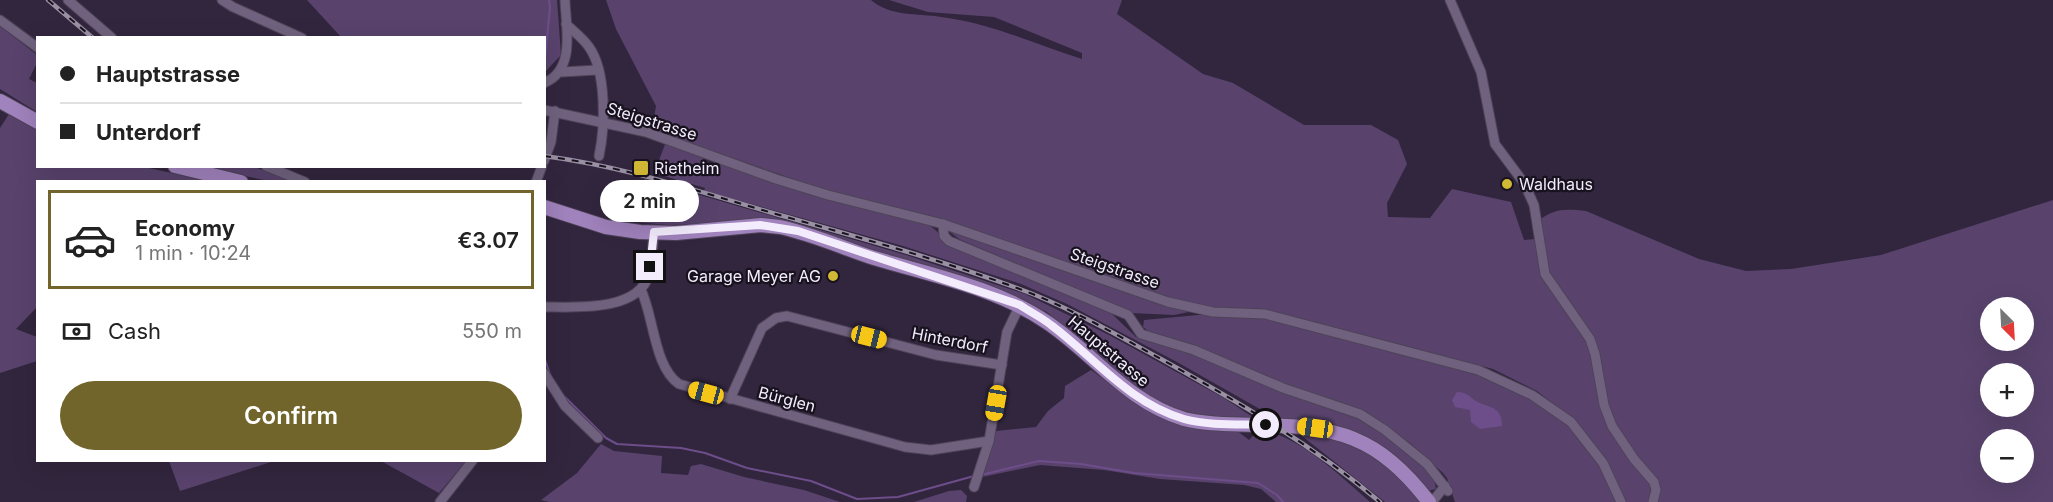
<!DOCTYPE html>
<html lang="en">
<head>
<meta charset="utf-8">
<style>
  body { margin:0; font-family:Inter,sans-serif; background:#f6f6f6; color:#222; height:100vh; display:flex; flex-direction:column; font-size:22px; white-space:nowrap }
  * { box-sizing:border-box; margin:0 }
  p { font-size:20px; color:#767676 }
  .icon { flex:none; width:33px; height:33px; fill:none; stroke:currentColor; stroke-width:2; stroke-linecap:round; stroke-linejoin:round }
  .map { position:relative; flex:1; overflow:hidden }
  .side { position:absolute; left:36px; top:180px; width:510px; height:282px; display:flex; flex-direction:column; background:#fff; border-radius:0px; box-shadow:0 6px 24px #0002 }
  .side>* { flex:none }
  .top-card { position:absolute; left:36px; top:36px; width:510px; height:132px; border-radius:0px; box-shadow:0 6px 24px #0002; display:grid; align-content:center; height:132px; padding:0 24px; background:#fff }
  .needle { width:39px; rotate:156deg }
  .tools { position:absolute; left:1980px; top:297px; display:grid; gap:12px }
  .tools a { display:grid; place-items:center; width:54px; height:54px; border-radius:50%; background:#fff; box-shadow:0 6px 24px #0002; font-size:30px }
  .end { position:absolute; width:27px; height:27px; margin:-14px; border:8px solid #f3ecfc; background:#111; box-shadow:0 0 0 3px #111 }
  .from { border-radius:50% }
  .bubble { position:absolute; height:42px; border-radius:21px; background:#fff; box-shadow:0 6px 24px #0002; font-size:20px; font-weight:600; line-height:42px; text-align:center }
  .car { position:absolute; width:18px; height:36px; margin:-18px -9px; border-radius:8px; box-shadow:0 0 4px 2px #0007; background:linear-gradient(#f5c518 24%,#345 0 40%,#f5c518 0 76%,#345 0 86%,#f5c518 0) }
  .top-card b { display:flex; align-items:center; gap:21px; height:57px; font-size:22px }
  .top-card b+b { border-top:2px solid #e0e0e0 }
  .top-card i { width:15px; height:15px; background:#222 }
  ul { padding:10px 0 0; list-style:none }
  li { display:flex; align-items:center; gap:18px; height:99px; margin:0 12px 9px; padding:0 12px; border:3px solid transparent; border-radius:0px }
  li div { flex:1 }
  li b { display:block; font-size:22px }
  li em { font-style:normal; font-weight:600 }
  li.on { border-color:#71652b }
  li>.icon { width:54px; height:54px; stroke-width:1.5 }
  .pay { display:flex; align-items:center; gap:15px; height:66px; padding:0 24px; font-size:22px }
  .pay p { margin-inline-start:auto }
  .primary-button { display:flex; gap:12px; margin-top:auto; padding:12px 24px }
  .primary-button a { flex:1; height:69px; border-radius:36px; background:#71652b; color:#fff; font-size:24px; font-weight:600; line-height:69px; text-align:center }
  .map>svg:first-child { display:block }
  .green { fill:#59436d; fill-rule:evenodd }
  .water { fill:#6d4d8a }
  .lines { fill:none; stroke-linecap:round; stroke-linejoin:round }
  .stream { stroke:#6d4d8a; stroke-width:2 }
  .street-casing { stroke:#4e4358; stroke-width:11 }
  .primary-casing { stroke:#4e4358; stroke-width:16 }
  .street { stroke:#70627e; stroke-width:9 }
  .primary { stroke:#a082bc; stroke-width:14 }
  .rail-casing { stroke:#9a90a4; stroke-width:4.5 }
  .rail { stroke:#17121d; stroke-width:2; stroke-dasharray:7; stroke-linecap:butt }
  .route { stroke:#f3ecfc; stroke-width:8 }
  .poi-dot { fill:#d1b736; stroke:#17121d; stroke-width:2 }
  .labels { text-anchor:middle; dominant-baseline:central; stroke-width:4.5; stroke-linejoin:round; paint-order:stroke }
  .street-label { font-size:16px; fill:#f3ecfc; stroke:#17121d }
  .poi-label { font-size:16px; fill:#f3ecfc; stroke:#17121d; text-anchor:start }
</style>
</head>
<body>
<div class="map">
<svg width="2053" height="502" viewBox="0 0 2053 502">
  <rect width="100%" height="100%" fill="#32263e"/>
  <g class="green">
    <polygon points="307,0 557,0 561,55 545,72 544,38 341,37"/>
    <path d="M 606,0 L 871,0 C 891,17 917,13 941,17 C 990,23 1035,44 1082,59 L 1082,53 L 994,17 L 928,12 L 889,0 L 1122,0 L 1117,14 L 1203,74 L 1233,83 L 1304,125 L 1371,125 L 1398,140 L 1407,164 L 1387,203 L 1388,217 L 1430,218 L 1452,189 L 1511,202 L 1524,240 L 1535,239 L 1532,226 C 1551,209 1561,208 1586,211 L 1699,259 L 1746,271 L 1791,269 L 1881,255 L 2053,200 L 2053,502 L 1455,502 L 1447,478 L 1443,473 L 1410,443 L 1362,413 L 1284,384 L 1196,346 L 1152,334 L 1143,327 L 1144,320 L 1209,314 L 1268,317 L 1491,377 L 1574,420 L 1537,391 L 1493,369 L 1264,309 L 1213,307 L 1174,315 L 1131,313 L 959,239 L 946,229 L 1187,308 L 955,223 L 828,191 L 652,130 L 656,106 L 616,29 ZM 1990,308 L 2024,308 L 2024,340 L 1990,340 ZM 1990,374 L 2024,374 L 2024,406 L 1990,406 ZM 1990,440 L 2024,440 L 2024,472 L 1990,472 Z"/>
    <polygon points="0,26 37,55 37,63 29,79 37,83 37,112 0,89"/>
    <polygon points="9,114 37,130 38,166 144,167 209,181 38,182 37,307 16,329 37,337 37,361 0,373 0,128"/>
    <path d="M 666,142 L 704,156 L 700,167 L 715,173 L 719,162 L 926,222 L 941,235 L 1110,312 L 1136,337 L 1190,352 L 1358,417 C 1379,430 1435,463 1436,489 L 1427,491 L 1365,437 L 1343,428 L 1310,420 L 1279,420 L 1177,362 L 1067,304 L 1021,284 L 903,246 L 704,191 L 705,188 L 654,173 Z"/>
    <polygon points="201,167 254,167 297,181 269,181"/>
    <polygon points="645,179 906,255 1025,294 1109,335 1224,398 1257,420 1211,418 1159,404 1137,391 1047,312 989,285 903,261 784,223 668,225 638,222"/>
    <path d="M 1091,370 L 1134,401 L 1236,430 L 1249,440 L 1259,429 C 1301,437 1338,474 1370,502 L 1276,502 L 1261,489 L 1244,485 L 1160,479 L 1104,470 L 1040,465 L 982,477 L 996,431 L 1036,427 L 1048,411 L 1064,398 L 1065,386 Z"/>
    <polygon points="1302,431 1354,444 1387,466 1422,502 1385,502 1297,432"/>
    <polygon points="601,444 614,451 662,456 661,473 688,475 691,466 701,464 744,477 804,490 840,502 549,502 541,500 577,473"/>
    <polygon points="169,461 169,460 274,461 180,491"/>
    <polygon points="381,461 466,461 439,493"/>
    <polygon points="961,490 967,496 966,502 914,502 949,491"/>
  </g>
  <path class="water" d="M 1457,392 C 1469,392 1470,399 1480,403 C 1492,408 1502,408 1502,426 L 1480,429 L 1471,422 L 1470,410 L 1455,407 L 1452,400 Z"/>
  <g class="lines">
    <g class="stream">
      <polyline points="545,60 550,7 549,0"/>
      <polyline points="544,357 551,377"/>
      <polyline points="562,394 606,438 617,444 681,448 705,453 747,468 811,481 857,499 898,497 974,476"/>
      <polyline points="985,474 1039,461 1081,464 1134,473 1258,483 1277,495 1283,502"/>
    </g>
    <defs>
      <g id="street">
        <polyline points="68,0 112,38"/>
        <polyline points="222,0 233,7 302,38"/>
        <polyline points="1450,0 1481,72 1495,144 1524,183 1534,205 1545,274 1590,339 1595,354 1604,405 1612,426 1634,459 1654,482 1656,490 1653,502"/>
        <polyline points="0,20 38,48"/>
        <path d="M 566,24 C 573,31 583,38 589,47 C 607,72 605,128 599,156"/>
        <polyline points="562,72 597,70"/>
        <path d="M 544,83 C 576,70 566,28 565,0"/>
        <polyline points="544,110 646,132 776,179 828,195 943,224 1168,302 1213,312 1265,314 1478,370 1532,395 1571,422 1603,463 1621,502"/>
        <polyline points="544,161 551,142 555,111"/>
        <polyline points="266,166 305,182"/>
        <polyline points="536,182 542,166"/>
        <polyline points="943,224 944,236 949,241 1128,315 1141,334 1194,350 1283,388 1360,414 1385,430 1427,464 1448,491"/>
        <path d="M 641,290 C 654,317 654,367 679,384 L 905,447 L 931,450 L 989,441"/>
        <path d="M 544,307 C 576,307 637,312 649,275 C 653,262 652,246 654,232"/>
        <polyline points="544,373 565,406 598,438"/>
        <polyline points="730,399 762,328 776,318 787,316 936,355 1002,365"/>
        <polyline points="974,487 989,441 1007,332 1020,305"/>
        <polyline points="440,502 473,460"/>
        <polyline points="1432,502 1445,486"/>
      </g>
      <g id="primary">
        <polyline points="0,101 38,122"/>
        <polyline points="175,166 241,182"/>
        <path d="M 544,207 L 606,227 L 640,232 L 676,233 L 761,225 L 780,227 C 812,234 841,247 871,257 C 930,275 996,287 1048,323 C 1095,355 1127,402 1184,419 C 1207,425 1232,424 1256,425 C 1337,426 1377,435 1429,502"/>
      </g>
    </defs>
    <use href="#street" class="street-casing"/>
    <use href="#primary" class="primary-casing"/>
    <use href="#street" class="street"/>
    <use href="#primary" class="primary"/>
    <defs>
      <g id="rail">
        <polyline points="48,0 93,38"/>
        <path d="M 544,156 C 623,166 700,192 776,214 C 857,237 938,259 1017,288 C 1067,306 1115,334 1161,359 C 1238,402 1313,445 1380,502"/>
      </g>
    </defs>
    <use href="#rail" class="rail-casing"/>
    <use href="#rail" class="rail"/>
  </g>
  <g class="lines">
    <path class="route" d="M 650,267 L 654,232 L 760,225 L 798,231 L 1020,305 C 1030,312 1041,317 1051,325 C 1095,358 1129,403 1184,419 C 1210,426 1240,424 1266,425"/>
  </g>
  <g class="poi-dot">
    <rect x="633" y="160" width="16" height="16" rx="3"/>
    <circle cx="1507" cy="184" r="6"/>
    <circle cx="833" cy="276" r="6"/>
  </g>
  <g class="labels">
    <g class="street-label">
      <text transform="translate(652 121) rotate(17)">Steigstrasse</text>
      <text transform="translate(1115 268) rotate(19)">Steigstrasse</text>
      <text transform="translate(950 340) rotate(11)">Hinterdorf</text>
      <text transform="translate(1109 351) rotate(40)">Hauptstrasse</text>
      <text transform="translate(787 399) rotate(15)">Bürglen</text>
    </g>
    <g class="poi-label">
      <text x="654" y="168">Rietheim</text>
      <text x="1519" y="184">Waldhaus</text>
      <text x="821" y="276" text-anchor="end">Garage Meyer AG</text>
    </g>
  </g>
</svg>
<div class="tools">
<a><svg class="needle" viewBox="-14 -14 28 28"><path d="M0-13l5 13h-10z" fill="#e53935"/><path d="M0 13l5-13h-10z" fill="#767676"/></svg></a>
<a>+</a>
<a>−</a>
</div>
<i class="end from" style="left:1266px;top:425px"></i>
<i class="end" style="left:650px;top:267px"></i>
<div class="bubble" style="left:600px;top:180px;width:99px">2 min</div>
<i class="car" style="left:869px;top:337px;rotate:104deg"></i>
<i class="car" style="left:706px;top:393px;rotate:285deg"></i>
<i class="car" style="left:996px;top:403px;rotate:190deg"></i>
<i class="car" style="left:1315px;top:428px;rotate:278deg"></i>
<div class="top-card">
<b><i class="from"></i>Hauptstrasse</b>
<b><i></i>Unterdorf</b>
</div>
<section class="side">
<ul>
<li class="on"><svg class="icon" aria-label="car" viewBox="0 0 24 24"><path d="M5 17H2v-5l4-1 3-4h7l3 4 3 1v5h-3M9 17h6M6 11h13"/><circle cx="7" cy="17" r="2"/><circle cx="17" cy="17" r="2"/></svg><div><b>Economy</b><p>1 min · 10:24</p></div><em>€3.07</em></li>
</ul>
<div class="pay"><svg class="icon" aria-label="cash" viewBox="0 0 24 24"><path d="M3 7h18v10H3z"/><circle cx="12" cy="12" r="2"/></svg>Cash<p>550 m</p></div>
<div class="primary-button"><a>Confirm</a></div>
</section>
</div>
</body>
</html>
